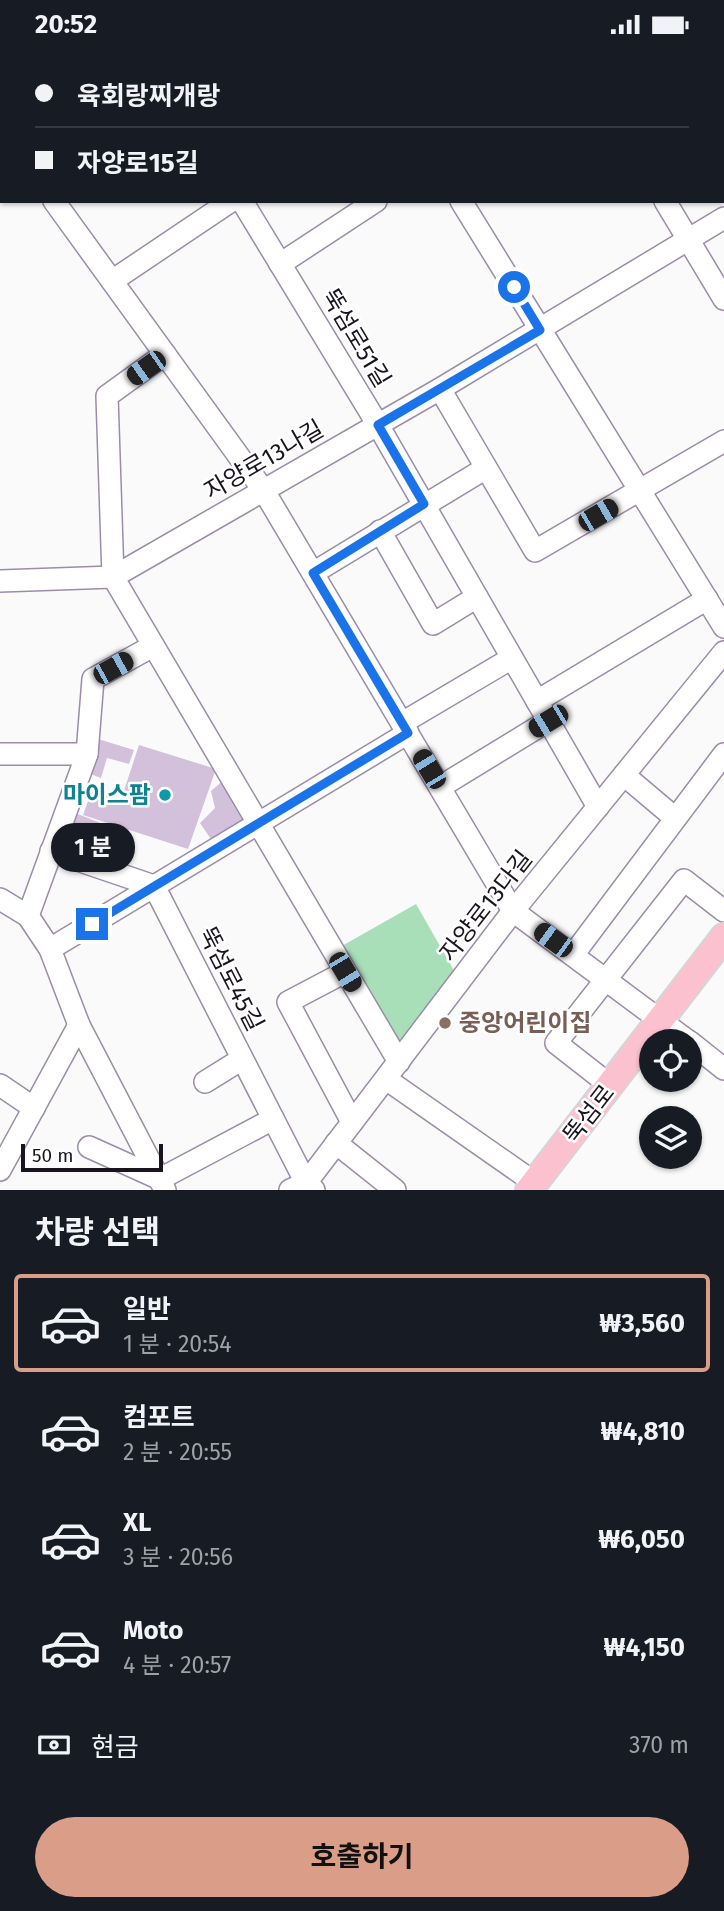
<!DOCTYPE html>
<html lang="ko">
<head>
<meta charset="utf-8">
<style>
  body { margin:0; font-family:"Fira Sans","Noto Sans KR",sans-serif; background:#242831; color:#f1f3f6; height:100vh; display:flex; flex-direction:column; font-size:26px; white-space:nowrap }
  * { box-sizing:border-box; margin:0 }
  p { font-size:23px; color:#9ea1a6 }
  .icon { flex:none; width:38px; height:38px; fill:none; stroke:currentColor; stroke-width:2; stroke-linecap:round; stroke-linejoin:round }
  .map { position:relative; height:1141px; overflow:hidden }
  .panel { display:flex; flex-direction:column; background:#171b24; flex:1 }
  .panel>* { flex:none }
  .banner { position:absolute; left:0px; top:0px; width:724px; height:154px; box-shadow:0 2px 5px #0004; display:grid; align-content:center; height:154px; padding:0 35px; background:#171b24 }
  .fabs { position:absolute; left:639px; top:980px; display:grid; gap:14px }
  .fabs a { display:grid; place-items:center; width:63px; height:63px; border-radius:50%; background:#171b24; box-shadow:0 2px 5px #0004; font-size:35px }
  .scale { position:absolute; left:21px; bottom:18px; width:142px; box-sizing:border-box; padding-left:7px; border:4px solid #19141e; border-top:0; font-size:19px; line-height:24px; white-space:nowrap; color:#19141e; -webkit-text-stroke:5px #fff; paint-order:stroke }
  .end { position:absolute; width:32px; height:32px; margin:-16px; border:9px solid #1a73e8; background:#fff; box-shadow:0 0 0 4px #fff }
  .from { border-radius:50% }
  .bubble { position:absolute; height:49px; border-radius:24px; background:#171b24; box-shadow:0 2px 5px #0004; font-size:23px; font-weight:700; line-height:49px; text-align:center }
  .car { position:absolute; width:21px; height:42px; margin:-21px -10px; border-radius:9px; box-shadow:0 0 5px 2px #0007; background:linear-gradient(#222 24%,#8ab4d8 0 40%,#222 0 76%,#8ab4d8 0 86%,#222 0) }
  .banner b { display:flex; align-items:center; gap:24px; height:66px; font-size:26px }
  .banner b+b { border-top:2px solid #363941 }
  .banner i { width:18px; height:18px; background:#f1f3f6 }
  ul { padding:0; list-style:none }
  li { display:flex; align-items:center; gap:21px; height:98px; margin:0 14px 10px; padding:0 21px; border:4px solid transparent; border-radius:7px }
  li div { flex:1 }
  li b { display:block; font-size:26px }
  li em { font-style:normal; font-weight:700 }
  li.active { border-color:#d99d88 }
  li>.icon { width:63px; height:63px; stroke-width:1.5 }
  h2 { padding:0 35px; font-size:32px; line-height:84px }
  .pay { display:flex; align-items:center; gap:18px; height:77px; padding:0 35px; font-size:26px }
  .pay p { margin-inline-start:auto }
  .action { display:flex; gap:14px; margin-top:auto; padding:14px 35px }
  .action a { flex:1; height:80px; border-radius:42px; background:#d99d88; color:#111; font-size:28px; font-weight:700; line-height:80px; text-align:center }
  .status { display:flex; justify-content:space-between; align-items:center; height:49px; padding:0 35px; background:#171b24; direction:ltr }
  .status svg { height:19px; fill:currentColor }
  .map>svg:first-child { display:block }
  .park { fill:#a9dfb8 }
  .building { fill:#d3c0db }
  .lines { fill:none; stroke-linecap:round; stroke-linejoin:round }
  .minor-casing { stroke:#9b8da9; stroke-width:24 }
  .major-casing { stroke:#d6d5d6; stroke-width:30 }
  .minor { stroke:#fff; stroke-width:21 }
  .major { stroke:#fbc1cf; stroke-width:26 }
  .route { stroke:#1a73e8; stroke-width:9 }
  .culture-dot { fill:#0f9aa8; stroke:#fff; stroke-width:2.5 }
  .education-dot { fill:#8d6e63; stroke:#fff; stroke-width:2.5 }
  .labels { text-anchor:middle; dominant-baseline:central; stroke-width:5; stroke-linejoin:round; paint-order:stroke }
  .street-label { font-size:24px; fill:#19141e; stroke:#fff }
  .culture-label { font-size:24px; font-weight:bold; fill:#0d838f; stroke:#fff; text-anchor:end }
  .education-label { font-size:24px; font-weight:bold; fill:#785e54; stroke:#fff; text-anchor:start }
</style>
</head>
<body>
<div class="status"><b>20:52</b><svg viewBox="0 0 49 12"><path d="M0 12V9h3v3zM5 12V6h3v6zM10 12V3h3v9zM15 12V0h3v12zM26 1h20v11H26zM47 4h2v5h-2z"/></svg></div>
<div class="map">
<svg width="724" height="1141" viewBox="0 0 724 1141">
  <rect width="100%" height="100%" fill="#fafafa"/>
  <polygon class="park" points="416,855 460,932 399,1013 333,902"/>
  <g class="building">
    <polygon points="98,690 134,701 129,715 107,709 101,729 88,724"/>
    <polygon points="139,696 216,720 188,800 83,766 92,741 121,751"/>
    <polygon points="225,730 245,762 242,775 213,793 200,774 215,759 211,742"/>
    <polygon points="73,763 103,775 93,802 63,791"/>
  </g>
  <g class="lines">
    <defs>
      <g id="minor">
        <polyline points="149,0 150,2"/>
        <polyline points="368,0 369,2"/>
        <polyline points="577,0 578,2"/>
        <polyline points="35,2 38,0"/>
        <polyline points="259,2 261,0"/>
        <polyline points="723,7 724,6"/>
        <polyline points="0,16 2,16"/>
        <polyline points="0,133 2,134"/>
        <polyline points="54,152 264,442 513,862 688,992"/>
        <polyline points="242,152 378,376 598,758"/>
        <polyline points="461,152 724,578"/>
        <polyline points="665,152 724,250"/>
        <polyline points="280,215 376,152"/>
        <polyline points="112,232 231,152"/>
        <polyline points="165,305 107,347 113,528 399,1013"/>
        <polyline points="440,340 535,502 724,392"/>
        <polyline points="380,482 433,575 477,548"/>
        <polyline points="313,524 486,419"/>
        <polyline points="0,532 113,528 440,340 724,169"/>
        <polyline points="537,652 707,550"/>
        <polyline points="402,674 512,609"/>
        <polyline points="0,705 87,705"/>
        <polyline points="624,726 675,769"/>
        <polyline points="440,738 548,672"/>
        <polyline points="51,802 154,837 306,1134 314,1141"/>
        <polyline points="0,850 28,867 50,900 79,976 165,1141"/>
        <polyline points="28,867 87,705 93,630 153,597"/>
        <polyline points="50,900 408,684"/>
        <polyline points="573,906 724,705"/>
        <polyline points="345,923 288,953 352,1073"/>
        <polyline points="690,993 724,1020"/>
        <polyline points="386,1030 535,1134"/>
        <polyline points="205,1033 242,1010"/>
        <polyline points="0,1036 34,1059"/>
        <polyline points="611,1037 556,994 684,831 724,862"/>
        <polyline points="336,1094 395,1141"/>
        <polyline points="89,1098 160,1130 273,1070"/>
        <polyline points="0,1121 79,976"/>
        <polyline points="290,1141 306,1134 513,862 724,603"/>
      </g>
      <polyline id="major" points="529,1141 724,888"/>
    </defs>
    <use href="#minor" class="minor-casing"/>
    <use href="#major" class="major-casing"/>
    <use href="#minor" class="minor"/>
    <use href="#major" class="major"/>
  </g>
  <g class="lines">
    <polyline class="route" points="92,875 408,684 313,524 424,455 378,376 540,281 514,238"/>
  </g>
  <circle class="culture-dot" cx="165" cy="746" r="7"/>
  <circle class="education-dot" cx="445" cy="974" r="7"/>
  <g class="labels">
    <g class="street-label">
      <text transform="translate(356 289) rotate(59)">뚝섬로51길</text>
      <text transform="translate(264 411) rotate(-30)">자양로13나길</text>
      <text transform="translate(486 857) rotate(-52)">자양로13다길</text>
      <text transform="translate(231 930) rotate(63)">뚝섬로45길</text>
      <text transform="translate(589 1065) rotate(-52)">뚝섬로</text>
    </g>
    <g class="culture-label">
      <text x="151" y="746">마이스팜</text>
    </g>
    <g class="education-label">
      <text x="459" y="974">중앙어린이집</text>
    </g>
  </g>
</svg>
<div class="fabs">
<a><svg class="icon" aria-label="locate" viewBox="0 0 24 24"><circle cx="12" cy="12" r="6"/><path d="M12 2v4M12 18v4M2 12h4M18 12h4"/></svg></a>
<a><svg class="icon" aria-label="layers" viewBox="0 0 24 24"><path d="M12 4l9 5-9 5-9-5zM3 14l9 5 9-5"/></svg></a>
</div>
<div class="scale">50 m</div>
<i class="end from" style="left:514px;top:238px"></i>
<i class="end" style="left:92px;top:875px"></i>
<div class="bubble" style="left:51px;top:774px;width:84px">1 분</div>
<i class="car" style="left:146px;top:319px;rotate:235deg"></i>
<i class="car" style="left:598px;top:466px;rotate:60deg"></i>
<i class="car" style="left:113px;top:619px;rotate:61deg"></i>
<i class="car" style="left:548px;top:672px;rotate:239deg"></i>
<i class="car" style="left:429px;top:720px;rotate:329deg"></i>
<i class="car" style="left:553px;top:891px;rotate:306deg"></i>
<i class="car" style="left:345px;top:923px;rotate:149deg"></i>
<div class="banner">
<b><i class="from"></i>육회랑찌개랑</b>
<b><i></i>자양로15길</b>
</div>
</div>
<section class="panel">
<h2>차량 선택</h2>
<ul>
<li class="active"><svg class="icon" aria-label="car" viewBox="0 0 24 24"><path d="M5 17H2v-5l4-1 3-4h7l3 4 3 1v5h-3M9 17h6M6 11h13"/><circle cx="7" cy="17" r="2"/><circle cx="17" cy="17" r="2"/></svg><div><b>일반</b><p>1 분 · 20:54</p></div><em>₩3,560</em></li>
<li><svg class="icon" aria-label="car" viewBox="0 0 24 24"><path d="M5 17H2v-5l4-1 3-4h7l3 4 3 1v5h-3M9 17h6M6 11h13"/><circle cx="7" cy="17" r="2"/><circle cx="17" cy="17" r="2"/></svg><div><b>컴포트</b><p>2 분 · 20:55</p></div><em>₩4,810</em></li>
<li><svg class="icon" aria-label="car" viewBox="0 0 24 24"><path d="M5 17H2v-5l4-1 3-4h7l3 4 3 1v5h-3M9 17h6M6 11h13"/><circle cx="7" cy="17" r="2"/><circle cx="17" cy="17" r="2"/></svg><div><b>XL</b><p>3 분 · 20:56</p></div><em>₩6,050</em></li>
<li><svg class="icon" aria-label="car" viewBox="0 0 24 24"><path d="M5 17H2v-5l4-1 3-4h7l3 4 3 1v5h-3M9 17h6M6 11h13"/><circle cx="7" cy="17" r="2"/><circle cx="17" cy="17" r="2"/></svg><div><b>Moto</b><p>4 분 · 20:57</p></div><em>₩4,150</em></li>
</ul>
<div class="pay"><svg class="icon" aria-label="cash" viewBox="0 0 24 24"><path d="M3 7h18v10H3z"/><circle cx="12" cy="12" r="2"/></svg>현금<p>370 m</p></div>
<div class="action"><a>호출하기</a></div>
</section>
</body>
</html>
